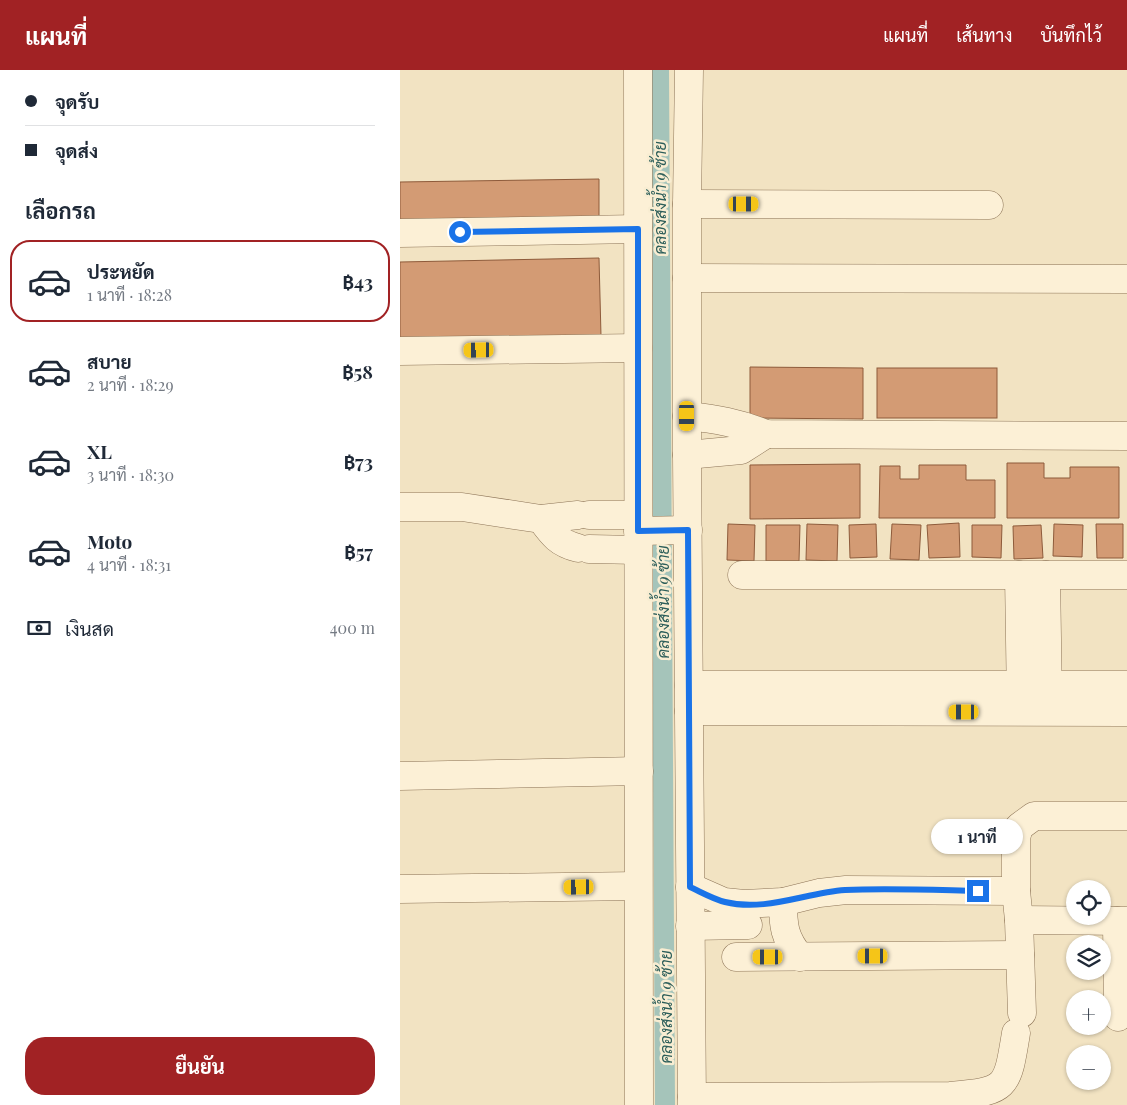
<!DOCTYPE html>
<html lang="th">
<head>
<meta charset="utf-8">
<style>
  body { margin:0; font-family:"Playfair Display",Sarabun,serif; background:#f2f2f3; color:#1f2937; height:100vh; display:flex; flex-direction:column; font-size:19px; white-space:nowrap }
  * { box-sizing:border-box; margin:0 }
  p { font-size:16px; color:#747a83 }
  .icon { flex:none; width:28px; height:28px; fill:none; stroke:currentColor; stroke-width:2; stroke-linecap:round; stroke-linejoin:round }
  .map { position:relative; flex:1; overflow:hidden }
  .sheet { display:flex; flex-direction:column; background:#fff; width:400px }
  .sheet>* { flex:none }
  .top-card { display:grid; align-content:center; height:110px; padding:0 25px; background:#fff }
  .fabs { position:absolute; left:666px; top:810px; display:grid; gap:10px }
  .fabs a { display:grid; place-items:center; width:45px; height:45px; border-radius:50%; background:#fff; box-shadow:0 1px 4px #0004; font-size:25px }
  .end { position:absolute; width:22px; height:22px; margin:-11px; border:6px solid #1a73e8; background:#fff; box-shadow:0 0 0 2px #fff }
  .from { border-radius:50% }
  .bubble { position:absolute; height:35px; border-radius:18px; background:#fff; box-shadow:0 1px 4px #0004; font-size:16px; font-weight:700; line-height:35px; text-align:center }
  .car { position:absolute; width:15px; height:30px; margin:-15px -8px; border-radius:6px; box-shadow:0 0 4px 1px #0007; background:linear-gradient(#f5c518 24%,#345 0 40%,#f5c518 0 76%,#345 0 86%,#f5c518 0) }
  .top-card b { display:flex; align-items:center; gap:18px; height:48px; font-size:19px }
  .top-card b+b { border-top:1px solid #e0e1e3 }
  .top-card i { width:12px; height:12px; background:#1f2937 }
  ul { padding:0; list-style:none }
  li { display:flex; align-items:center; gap:15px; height:82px; margin:0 10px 8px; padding:0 15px; border:2px solid transparent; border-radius:20px }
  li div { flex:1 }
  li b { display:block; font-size:19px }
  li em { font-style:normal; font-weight:700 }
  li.current { border-color:#a12224 }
  li>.icon { width:45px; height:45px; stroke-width:1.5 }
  h2 { padding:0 25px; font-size:22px; line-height:60px }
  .pay { display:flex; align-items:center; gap:12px; height:55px; padding:0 25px; font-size:19px }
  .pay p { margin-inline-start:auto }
  .action { display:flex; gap:10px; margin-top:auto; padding:10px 25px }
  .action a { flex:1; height:58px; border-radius:20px; background:#a12224; color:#fff; font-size:20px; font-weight:700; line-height:58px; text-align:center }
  header { display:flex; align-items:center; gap:30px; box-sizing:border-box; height:70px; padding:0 25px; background:#a12224; color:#fff }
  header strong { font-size:24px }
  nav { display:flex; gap:28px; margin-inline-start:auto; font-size:18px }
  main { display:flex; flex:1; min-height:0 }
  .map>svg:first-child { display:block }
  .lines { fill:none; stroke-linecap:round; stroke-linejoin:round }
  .canal { stroke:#a5c4ba; stroke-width:20 }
  .building { fill:#d39b74; stroke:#8e5b3b }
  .minor-casing { stroke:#8d7457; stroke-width:29 }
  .minor { stroke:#fcf0d6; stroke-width:28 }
  .route { stroke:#1a73e8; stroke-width:6 }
  .labels { text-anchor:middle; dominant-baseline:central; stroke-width:5; stroke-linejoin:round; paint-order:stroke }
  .water-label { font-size:16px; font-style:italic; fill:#2b5d59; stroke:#f8edd2 }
</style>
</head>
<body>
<header>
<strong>แผนที่</strong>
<nav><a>แผนที่</a><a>เส้นทาง</a><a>บันทึกไว้</a></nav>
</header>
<main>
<section class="sheet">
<div class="top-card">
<b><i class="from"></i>จุดรับ</b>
<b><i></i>จุดส่ง</b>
</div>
<h2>เลือกรถ</h2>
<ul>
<li class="current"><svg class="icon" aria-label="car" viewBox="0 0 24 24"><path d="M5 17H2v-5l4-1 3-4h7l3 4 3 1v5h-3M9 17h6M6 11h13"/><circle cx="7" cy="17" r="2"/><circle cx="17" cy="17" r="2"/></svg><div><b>ประหยัด</b><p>1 นาที · 18:28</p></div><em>฿43</em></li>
<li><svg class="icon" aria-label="car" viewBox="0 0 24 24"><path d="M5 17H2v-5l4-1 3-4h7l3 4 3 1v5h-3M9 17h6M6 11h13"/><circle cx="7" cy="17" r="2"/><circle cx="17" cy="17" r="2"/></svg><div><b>สบาย</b><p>2 นาที · 18:29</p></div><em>฿58</em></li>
<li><svg class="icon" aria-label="car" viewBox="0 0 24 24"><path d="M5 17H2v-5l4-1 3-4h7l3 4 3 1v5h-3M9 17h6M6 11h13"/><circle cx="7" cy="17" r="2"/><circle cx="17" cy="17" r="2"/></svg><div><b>XL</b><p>3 นาที · 18:30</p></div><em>฿73</em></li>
<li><svg class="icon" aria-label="car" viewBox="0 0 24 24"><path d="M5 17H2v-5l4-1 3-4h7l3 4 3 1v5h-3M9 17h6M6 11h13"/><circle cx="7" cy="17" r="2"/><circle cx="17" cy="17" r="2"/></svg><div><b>Moto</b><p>4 นาที · 18:31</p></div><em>฿57</em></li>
</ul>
<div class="pay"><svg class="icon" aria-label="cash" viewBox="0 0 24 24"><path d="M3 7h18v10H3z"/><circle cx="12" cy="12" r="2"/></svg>เงินสด<p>400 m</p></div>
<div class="action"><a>ยืนยัน</a></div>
</section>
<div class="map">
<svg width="727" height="1035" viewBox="0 0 727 1035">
  <rect width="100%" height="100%" fill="#f2e3c2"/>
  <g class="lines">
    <polyline class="canal" points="259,0 265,1035"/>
  </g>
  <g class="building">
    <polygon points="199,109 199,150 0,153 0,112"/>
    <polygon points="199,188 201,266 0,270 0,192"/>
    <polygon points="350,297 463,298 463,349 350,348"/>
    <rect x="477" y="298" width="120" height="50"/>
    <polygon points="607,393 644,393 644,408 670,408 670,397 719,397 719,448 607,448"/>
    <polygon points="460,394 460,448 350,449 350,395"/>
    <polygon points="519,395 566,395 566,410 595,410 595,448 479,448 480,396 500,396 500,409 519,409"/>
    <polygon points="559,453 560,487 529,488 527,455"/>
    <polygon points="328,454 355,455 354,491 327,490"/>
    <polygon points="407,454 438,455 437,491 406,490"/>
    <polygon points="476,454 477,487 450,488 449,455"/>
    <polygon points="492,454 521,455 519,490 490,489"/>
    <polygon points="654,454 683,455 682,487 653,486"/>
    <polygon points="696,454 723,454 723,488 697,488"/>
    <polygon points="366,455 400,455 399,491 366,491"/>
    <polygon points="572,455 602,455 601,488 572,487"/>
    <polygon points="641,455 643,488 614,489 613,456"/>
  </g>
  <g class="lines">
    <defs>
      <g id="minor">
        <polyline points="238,0 239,1035"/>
        <polyline points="289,0 287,134 287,385 292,1035"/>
        <polyline points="287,134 589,135"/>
        <polyline points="0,163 238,159"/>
        <polyline points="287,208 727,209"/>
        <polyline points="0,281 238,278"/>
        <path d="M 287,346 C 317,349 338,353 366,364 L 727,366"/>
        <polyline points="287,385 341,380 366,364"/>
        <polyline points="0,437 62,437 141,449 178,445"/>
        <polyline points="189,445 238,445"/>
        <path d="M 141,449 C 152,464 158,473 178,478"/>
        <polyline points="238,461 288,460"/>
        <polyline points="189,479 238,480"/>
        <polyline points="342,505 727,505"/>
        <polyline points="619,505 621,634"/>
        <polyline points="646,505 648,633"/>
        <polyline points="289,615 727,615"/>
        <polyline points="289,641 727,642"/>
        <polyline points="0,706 239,701"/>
        <polyline points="290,817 324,832 344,834 383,832 419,823 446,820 616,821"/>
        <polyline points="0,819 238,816"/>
        <path d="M 383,832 C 383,855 384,868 400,887"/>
        <polyline points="619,850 727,851"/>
        <polyline points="717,851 718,947"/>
        <polyline points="290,856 348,855"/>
        <polyline points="336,887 620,885"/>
        <polyline points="622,943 619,850 616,821 616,768 619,757 634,746 727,746"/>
        <path d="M 292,1027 L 550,1026 C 607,1021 607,1019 616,963"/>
      </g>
    </defs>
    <use href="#minor" class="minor-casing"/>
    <use href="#minor" class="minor"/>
  </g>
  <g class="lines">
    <path class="route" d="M 60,162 L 238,159 L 238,461 L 288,460 L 290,817 C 301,822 313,829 325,832 C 365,842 405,823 445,820 C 489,818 534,820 578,821"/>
  </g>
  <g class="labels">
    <g class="water-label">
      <text transform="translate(259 128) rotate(-90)">คลองส่งน้ำ 9 ซ้าย</text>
      <text transform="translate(262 532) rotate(-90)">คลองส่งน้ำ 9 ซ้าย</text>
      <text transform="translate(265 937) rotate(-90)">คลองส่งน้ำ 9 ซ้าย</text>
    </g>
  </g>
</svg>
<div class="fabs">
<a><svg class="icon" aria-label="locate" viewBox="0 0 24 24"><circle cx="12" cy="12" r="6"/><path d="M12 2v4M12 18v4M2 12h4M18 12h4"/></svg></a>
<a><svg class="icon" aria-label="layers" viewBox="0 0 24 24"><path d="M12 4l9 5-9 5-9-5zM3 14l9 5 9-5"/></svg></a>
<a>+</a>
<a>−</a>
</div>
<i class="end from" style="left:60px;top:162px"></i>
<i class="end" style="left:578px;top:821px"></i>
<div class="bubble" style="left:531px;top:749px;width:92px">1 นาที</div>
<i class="car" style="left:344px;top:134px;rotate:90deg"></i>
<i class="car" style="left:79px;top:280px;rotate:269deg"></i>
<i class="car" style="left:287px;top:346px;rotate:180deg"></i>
<i class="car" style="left:564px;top:642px;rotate:270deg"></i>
<i class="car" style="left:179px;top:817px;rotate:269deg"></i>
<i class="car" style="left:473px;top:886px;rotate:270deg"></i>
<i class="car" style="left:368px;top:887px;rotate:270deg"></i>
</div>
</main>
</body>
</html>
